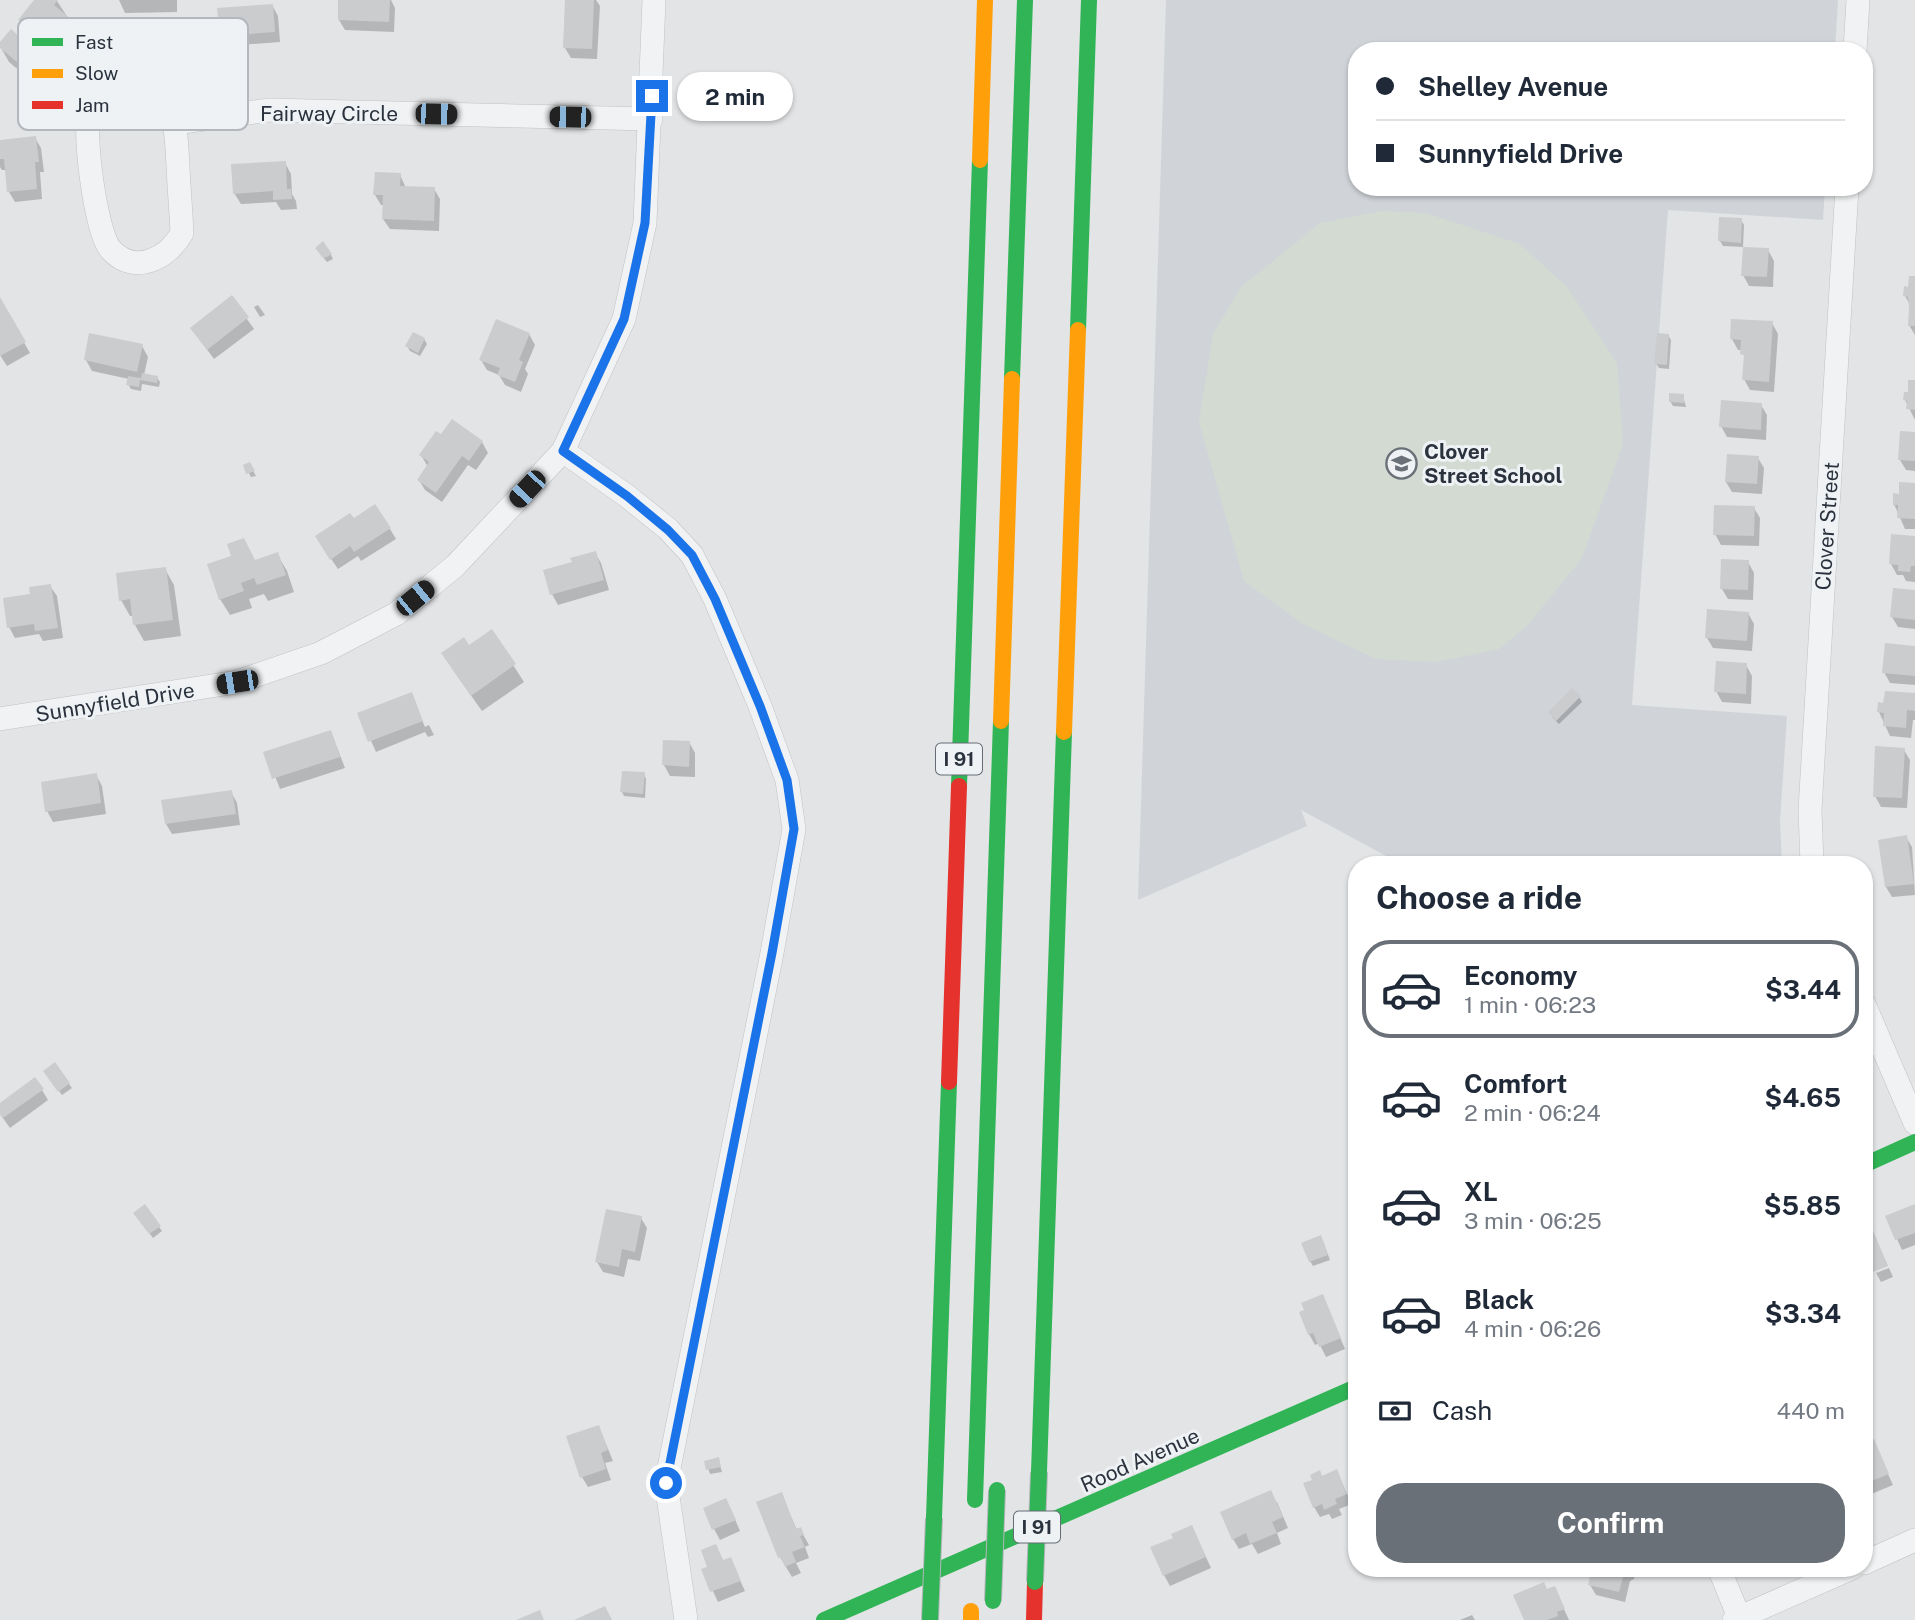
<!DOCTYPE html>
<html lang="en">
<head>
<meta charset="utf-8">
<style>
  body { margin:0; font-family:"Public Sans",sans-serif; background:#f2f2f3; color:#1f2937; height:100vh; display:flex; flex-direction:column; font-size:26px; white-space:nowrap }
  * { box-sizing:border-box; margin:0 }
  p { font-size:23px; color:#747a83 }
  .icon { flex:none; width:38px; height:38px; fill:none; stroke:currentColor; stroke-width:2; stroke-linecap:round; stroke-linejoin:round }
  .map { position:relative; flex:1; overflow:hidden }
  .side { position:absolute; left:1348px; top:856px; width:525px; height:721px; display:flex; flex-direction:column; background:#fff; border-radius:28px; box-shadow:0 2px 5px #0004 }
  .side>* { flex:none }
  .guide { position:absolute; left:1348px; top:42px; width:525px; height:154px; border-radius:28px; box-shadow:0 2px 5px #0004; display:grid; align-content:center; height:154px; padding:0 28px; background:#fff }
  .end { position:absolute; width:32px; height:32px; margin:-16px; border:9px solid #1a73e8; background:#fff; box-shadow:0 0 0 4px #fff }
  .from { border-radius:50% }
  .bubble { position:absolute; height:49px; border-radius:24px; background:#fff; box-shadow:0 2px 5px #0004; font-size:23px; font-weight:700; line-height:49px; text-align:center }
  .car { position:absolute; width:21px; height:42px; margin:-21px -10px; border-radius:9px; box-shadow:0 0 5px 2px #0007; background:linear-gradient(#222 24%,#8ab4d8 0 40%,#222 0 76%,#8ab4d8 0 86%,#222 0) }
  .guide b { display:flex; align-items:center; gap:24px; height:66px; font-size:26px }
  .guide b+b { border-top:2px solid #e0e1e3 }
  .guide i { width:18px; height:18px; background:#1f2937 }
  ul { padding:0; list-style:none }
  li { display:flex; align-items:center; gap:21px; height:98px; margin:0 14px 10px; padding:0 14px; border:4px solid transparent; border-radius:28px }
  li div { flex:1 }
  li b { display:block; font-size:26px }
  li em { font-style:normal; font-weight:700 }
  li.selected { border-color:#6a7078 }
  li>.icon { width:63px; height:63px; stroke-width:1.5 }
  h2 { padding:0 28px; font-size:32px; line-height:84px }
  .pay { display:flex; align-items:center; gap:18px; height:77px; padding:0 28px; font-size:26px }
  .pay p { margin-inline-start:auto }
  .action { display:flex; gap:14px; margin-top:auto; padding:14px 28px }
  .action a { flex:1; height:80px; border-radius:28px; background:#6a7078; color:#fff; font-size:28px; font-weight:700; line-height:80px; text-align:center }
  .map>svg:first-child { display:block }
  .built { fill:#d0d4d9 }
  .green { fill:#d3dad2 }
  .shadow { fill:#0003 }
  .building { fill:#caccce }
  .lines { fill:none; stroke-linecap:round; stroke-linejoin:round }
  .street-casing { stroke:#c0c2c4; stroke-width:24 }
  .street { stroke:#f0f2f3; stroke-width:23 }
  .fast { stroke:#30b455; stroke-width:16 }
  .slow { stroke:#ff9f0a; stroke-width:16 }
  .jam { stroke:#e5322d; stroke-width:16 }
  .fast-bridge-casing { stroke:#b4b7ba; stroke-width:18; stroke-linecap:butt }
  .fast-bridge { stroke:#30b455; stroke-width:16 }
  .route { stroke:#1a73e8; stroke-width:9 }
  .labels { text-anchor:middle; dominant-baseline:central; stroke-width:6; stroke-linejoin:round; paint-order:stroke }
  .shield { fill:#eff2f5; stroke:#656c74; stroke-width:2 }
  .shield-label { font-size:19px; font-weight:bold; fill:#2a323d }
  .street-label { font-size:21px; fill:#2a323d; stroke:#eff2f5 }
  .poi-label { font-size:21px; font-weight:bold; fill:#2a323d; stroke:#eff2f5; text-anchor:start }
  .key { fill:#eff2f5; stroke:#b4b8be; stroke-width:2 }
  .key-label { font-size:19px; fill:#2a323d }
</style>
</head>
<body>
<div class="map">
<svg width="1915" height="1620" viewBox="0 0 1915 1620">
  <rect width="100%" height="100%" fill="#e2e4e6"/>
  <polygon class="built" points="1166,0 1838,0 1835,51 1356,51 1356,187 1825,187 1823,220 1668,210 1632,705 1787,716 1780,822 1782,864 1401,864 1301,810 1307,826 1138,900"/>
  <polygon class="green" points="1381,211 1426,213 1520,244 1567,287 1617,363 1623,444 1582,558 1527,626 1499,649 1437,662 1376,659 1303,624 1244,581 1199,422 1213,334 1241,287 1320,223"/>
  <g class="shadow">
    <polygon points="37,0 57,1 81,38 39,87 9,62 0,46 23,41 28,34 20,20"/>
    <polygon points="119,0 177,0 177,12 125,13"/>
    <polygon points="340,0 391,0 395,8 394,32 345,30 339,20"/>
    <polygon points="566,0 596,0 600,6 597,59 571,58 565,48"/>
    <polygon points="272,5 278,16 280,42 227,46 221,36"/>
    <polygon points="35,138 41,148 44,172 40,172 42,199 15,202 9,192 7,170 2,170 0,167 0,141"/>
    <polygon points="285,163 291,174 292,194 296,201 297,209 281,210 276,202 241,204 234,193"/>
    <polygon points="400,175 406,188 434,189 440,199 439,231 390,229 383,219 384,205 381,205 375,195"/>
    <polygon points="1741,220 1744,225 1743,247 1723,246 1720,241"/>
    <polygon points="1768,250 1774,261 1773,287 1749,286 1743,275"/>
    <polygon points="319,252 331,255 333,259 327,262"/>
    <polygon points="1915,278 1915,335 1909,325 1911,306 1905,296"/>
    <polygon points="232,298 254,329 214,359 192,329"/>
    <polygon points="0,301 30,353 7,366 0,355"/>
    <polygon points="258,305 265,315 260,317 254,307"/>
    <polygon points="1772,323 1778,334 1774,392 1750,390 1744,379 1745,359 1742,350 1738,350 1732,339"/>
    <polygon points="529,334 535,345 525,369 528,374 521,392 505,385 499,375 487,370 481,360"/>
    <polygon points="1668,335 1671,340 1669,369 1659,368 1656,363"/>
    <polygon points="424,339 427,344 420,356 410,351 407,346"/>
    <polygon points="142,346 148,357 144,375 157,378 160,382 159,387 142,384 141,391 131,389 128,384 129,379 92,371 86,360"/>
    <polygon points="1915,382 1915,420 1905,400"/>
    <polygon points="1683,396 1686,407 1673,406 1670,401"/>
    <polygon points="1761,405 1767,415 1766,440 1727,437 1721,426"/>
    <polygon points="1915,433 1915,471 1906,470 1900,460"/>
    <polygon points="482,442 488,453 476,470 468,465 442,502 425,490 419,480 428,467 421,455"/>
    <polygon points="1758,458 1764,468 1762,494 1732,492 1726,482"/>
    <polygon points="249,464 256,476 251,477 245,466"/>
    <polygon points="1915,485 1915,529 1905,529 1894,504 1900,496"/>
    <polygon points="1754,508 1760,518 1759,546 1721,545 1715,534"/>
    <polygon points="353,521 390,529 396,539 361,561 358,556 338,569 323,547"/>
    <polygon points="1915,537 1915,582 1906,581 1903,575 1897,575 1891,564"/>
    <polygon points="595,553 601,563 609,590 558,605 552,594"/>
    <polygon points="277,554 287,571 294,592 268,601 264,594 249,599 252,608 230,615 220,599 255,562"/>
    <polygon points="1748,562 1754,573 1753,600 1728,599 1722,589"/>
    <polygon points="165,569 174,585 181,636 144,641 135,625 134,616 130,616 121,600"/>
    <polygon points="50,586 57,596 63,638 43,641 39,634 15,638 9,627 32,596"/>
    <polygon points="1915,592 1915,629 1898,627 1892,617"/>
    <polygon points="1748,613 1754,624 1752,651 1713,648 1707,638"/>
    <polygon points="492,632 524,682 482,711 453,670 469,648"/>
    <polygon points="1915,647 1915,685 1890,683 1884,672"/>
    <polygon points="1746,665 1752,676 1751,704 1722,702 1716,691"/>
    <polygon points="411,694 425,727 429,725 434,735 428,737 425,732 376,752 359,714"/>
    <polygon points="1915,695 1915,720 1913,720 1911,738 1890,736 1879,712"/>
    <polygon points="1579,697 1582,702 1559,724 1552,717"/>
    <polygon points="331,732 345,768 280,789 266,753"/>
    <polygon points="689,742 695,753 695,777 670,776 664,765"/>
    <polygon points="1904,750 1910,760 1907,808 1881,807 1875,796"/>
    <polygon points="644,774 646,779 645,798 624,796 622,792"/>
    <polygon points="96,775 102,786 106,814 53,822 47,811"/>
    <polygon points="231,792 237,803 240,825 172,834 166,824"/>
    <polygon points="1906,837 1912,847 1915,895 1892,897 1886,887 1880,841"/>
    <polygon points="48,1076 69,1084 72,1088 62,1095"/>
    <polygon points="42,1090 48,1100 10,1128 0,1114 0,1105"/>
    <polygon points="1915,1207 1915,1245 1902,1250 1887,1217"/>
    <polygon points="138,1218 159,1227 162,1231 153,1238"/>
    <polygon points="641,1218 647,1228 640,1261 628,1259 624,1277 603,1272 597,1262"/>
    <polygon points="1868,1223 1887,1264 1874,1270 1872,1263 1864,1267 1864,1225"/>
    <polygon points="1323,1241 1330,1260 1313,1266 1310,1261"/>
    <polygon points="1889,1268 1893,1277 1881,1282 1876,1273"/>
    <polygon points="1864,1284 1873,1305 1866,1308 1870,1316 1864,1319"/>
    <polygon points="1323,1297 1345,1349 1326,1357 1319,1343 1315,1345 1309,1334 1306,1311"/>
    <polygon points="599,1427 613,1461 605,1463 611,1480 588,1487 582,1477"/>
    <polygon points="1873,1441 1893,1485 1869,1495 1866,1490 1864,1491 1864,1445"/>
    <polygon points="718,1459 722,1472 710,1474 706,1462"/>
    <polygon points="1336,1471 1352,1504 1339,1509 1342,1515 1332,1519 1329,1514 1320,1517 1314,1507 1322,1478"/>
    <polygon points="781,1494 797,1530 800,1529 809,1545 805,1547 809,1558 796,1563 801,1573 792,1577 780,1557"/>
    <polygon points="1277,1502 1288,1528 1277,1533 1281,1544 1258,1554 1252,1544 1239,1549 1233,1539"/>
    <polygon points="731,1510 740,1531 720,1540 714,1529"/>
    <polygon points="1192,1527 1211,1568 1170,1586 1164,1575 1175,1539"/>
    <polygon points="715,1546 724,1562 730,1559 745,1591 718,1602 703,1570 709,1568"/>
    <polygon points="1594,1568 1637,1568 1634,1579 1630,1581 1625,1602 1596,1595 1590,1585"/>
    <polygon points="1554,1588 1569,1620 1526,1620 1547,1591"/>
    <polygon points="1472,1615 1475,1620 1460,1620"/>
  </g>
  <g class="building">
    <polygon points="34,0 58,0 54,5 72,20 29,72 0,48 0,42 11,29 22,39 30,29 18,20"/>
    <polygon points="338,0 390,0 389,22 338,20"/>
    <polygon points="565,0 594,0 592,49 563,48"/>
    <polygon points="273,4 275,32 220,36 217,8"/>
    <polygon points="36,136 39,162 35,162 37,189 7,192 4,159 0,159 0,140"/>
    <polygon points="286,161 287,189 291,189 292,199 273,200 273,191 233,194 231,164"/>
    <polygon points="375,172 401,173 400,186 435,187 434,221 382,219 383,195 373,195"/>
    <polygon points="1719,217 1742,218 1741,243 1718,241"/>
    <polygon points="323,241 332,254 327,257 323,258 315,248"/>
    <polygon points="1743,247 1769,248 1767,277 1741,276"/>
    <polygon points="1909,276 1915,276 1915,326 1908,326 1909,308 1908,297 1903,296 1904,286 1908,287"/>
    <polygon points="232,295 249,317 207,350 190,328"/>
    <polygon points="0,297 26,342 0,356"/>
    <polygon points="496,319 530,333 519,360 523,362 515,382 497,375 500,368 479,360"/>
    <polygon points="1731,319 1773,321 1769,382 1742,380 1744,355 1740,354 1741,340 1730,339"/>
    <polygon points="413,332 425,338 418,353 405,346"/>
    <polygon points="89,333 143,344 137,372 84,360"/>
    <polygon points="1657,333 1669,334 1667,365 1654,364"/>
    <polygon points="142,373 158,376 157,383 140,380 139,387 126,385 128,376 141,378"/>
    <polygon points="1908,380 1915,380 1915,410 1906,409 1907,401 1903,400 1904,392 1908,392"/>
    <polygon points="1669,393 1684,394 1684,403 1669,402"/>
    <polygon points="1721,400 1762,403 1761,430 1719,427"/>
    <polygon points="452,419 483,441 469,461 462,456 436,493 417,480 429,462 419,455 436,431 441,434"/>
    <polygon points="1900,431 1915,432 1915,461 1898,460"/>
    <polygon points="1727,454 1759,456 1757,484 1725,482"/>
    <polygon points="250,462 255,471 246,474 243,465"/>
    <polygon points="1899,482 1915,483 1915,519 1897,518 1898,505 1893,505 1893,493 1899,494"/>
    <polygon points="375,504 391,528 354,552 350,546 330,560 315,536 350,513 354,518"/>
    <polygon points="1714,505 1755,506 1754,536 1713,535"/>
    <polygon points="1891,534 1915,536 1915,566 1911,566 1910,572 1898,571 1898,565 1889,564"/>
    <polygon points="244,538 255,560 278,552 286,575 257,585 254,578 241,583 244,591 219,600 207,564 231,556 227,544"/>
    <polygon points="596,551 604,580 550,595 543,570 572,562 570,558"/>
    <polygon points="1721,559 1749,560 1748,590 1720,589"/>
    <polygon points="166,567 173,620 133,625 130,599 119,601 116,573"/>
    <polygon points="51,584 58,628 35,631 34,624 7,628 3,598 30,594 29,587"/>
    <polygon points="1893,588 1915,590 1915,620 1890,617"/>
    <polygon points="1707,609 1749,612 1747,641 1705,638"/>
    <polygon points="492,629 516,664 471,696 441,653 464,637 469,645"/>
    <polygon points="1885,643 1915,646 1915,676 1882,673"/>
    <polygon points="1716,661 1747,663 1746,694 1714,692"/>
    <polygon points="1572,688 1581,696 1556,721 1548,712"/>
    <polygon points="1885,691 1915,693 1915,711 1907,710 1906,728 1883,726 1884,713 1877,712 1878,702 1883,703"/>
    <polygon points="412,692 423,721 368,742 357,713"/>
    <polygon points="331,730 340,757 272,779 263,752"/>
    <polygon points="663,740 690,741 689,767 662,765"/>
    <polygon points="1875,746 1905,748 1902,798 1873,797"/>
    <polygon points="622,771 645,772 643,794 620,792"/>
    <polygon points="97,773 101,803 45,812 41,782"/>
    <polygon points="232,790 236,814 165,824 161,800"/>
    <polygon points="1907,835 1914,884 1885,887 1878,840"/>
    <polygon points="55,1062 70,1083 58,1092 43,1071"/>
    <polygon points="35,1077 44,1089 3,1118 0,1115 0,1103"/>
    <polygon points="145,1204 161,1226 149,1234 133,1213"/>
    <polygon points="1915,1204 1915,1233 1895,1240 1885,1216"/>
    <polygon points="606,1209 642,1216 635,1252 622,1249 619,1267 595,1262"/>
    <polygon points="1869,1221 1888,1266 1873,1272 1866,1253 1864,1254 1864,1223"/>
    <polygon points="1321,1235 1328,1255 1309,1262 1301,1243"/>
    <polygon points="1323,1294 1341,1338 1319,1347 1313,1333 1308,1335 1299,1312 1304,1310 1301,1303"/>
    <polygon points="599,1425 608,1450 601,1453 606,1469 580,1478 566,1436"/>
    <polygon points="1874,1439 1889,1474 1864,1484 1864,1443"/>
    <polygon points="719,1457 721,1467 706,1470 704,1461"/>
    <polygon points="1337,1469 1347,1494 1335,1499 1337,1504 1324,1510 1322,1504 1313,1508 1303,1483 1312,1480 1310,1475 1320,1470 1322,1476"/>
    <polygon points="1271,1490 1283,1517 1272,1522 1277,1533 1250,1544 1246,1533 1232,1540 1220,1512"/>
    <polygon points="782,1492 796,1529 801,1527 804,1535 800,1536 805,1547 792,1552 796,1562 785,1567 781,1557 778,1558 756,1502"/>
    <polygon points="726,1498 736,1520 712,1530 703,1508"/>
    <polygon points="1192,1525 1206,1557 1163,1576 1150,1547 1173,1538 1171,1534"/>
    <polygon points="716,1544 723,1560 731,1557 741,1581 710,1592 701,1569 707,1567 701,1550"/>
    <polygon points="1592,1568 1630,1568 1625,1570 1619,1592 1588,1585"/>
    <polygon points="1544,1582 1547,1589 1555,1586 1565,1609 1557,1612 1558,1616 1547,1620 1524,1620 1513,1595"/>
    <polygon points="605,1606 612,1620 574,1620"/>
    <polygon points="540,1610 544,1620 516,1620"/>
  </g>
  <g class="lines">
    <defs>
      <g id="street">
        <polyline points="1855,51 1858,0"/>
        <path d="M 126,80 C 176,85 176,127 178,167 C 179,189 181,211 182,233 C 168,258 135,276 111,250 C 96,234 82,130 90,109 C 96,92 109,85 126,80 Z"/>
        <polyline points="175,123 269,110 651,119"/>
        <polyline points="563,451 627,496 668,529 692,555 715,599 760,706 787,780 794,829 772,953 666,1483 686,1620"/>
        <polyline points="0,719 237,682 321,653 396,614 455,566 563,451 624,319 645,223 654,0"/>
        <polyline points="1812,864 1810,810 1847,187"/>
        <polyline points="1864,1004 1915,1123"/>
        <polyline points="1864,1563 1915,1540"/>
        <polyline points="1719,1568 1739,1617"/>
        <polyline points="1734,1620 1852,1568"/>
      </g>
    </defs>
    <use href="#street" class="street-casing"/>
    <use href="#street" class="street"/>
    <g class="fast">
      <polyline points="1078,330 1089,0"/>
      <polyline points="1012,379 1025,0"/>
      <polyline points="959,786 980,160"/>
      <polyline points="1864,1165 1915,1142"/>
      <polyline points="1039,1472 1064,732"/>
      <polyline points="975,1500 1001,721"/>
      <polyline points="934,1518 949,1082"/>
      <polyline points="824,1620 1356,1387"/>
    </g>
    <g class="slow">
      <polyline points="980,160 985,0"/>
      <polyline points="1001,721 1012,379"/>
      <polyline points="1064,732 1078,330"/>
      <polyline points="971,1611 971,1620"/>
    </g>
    <g class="jam">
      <polyline points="949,1082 959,786"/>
      <polyline points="1034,1620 1035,1582"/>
    </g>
    <defs>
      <g id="fast-bridge">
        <polyline points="1035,1582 1039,1472"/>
        <polyline points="993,1601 997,1490"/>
        <polyline points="930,1620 934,1518"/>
      </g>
    </defs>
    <use href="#fast-bridge" class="fast-bridge-casing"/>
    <use href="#fast-bridge" class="fast-bridge"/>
  </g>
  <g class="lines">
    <polyline class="route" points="652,96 645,223 624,319 563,451 627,496 668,530 692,555 715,599 760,706 787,780 794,829 772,953 666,1483"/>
  </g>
  <defs>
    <symbol id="school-ring" viewBox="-11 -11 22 22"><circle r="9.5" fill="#eff2f5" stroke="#6a7078" stroke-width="1.5"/><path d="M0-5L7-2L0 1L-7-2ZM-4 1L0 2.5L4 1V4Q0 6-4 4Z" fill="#6a7078"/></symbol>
  </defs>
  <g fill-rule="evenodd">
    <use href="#school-ring" x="1384" y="446" width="35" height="35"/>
  </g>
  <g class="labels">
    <g class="shield">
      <rect x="936" y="743.5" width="46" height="31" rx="5"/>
      <rect x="1014" y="1511.5" width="46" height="31" rx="5"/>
    </g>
    <g class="shield-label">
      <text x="959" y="759">I 91</text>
      <text x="1037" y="1527">I 91</text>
    </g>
    <g class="street-label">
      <text x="329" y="113">Fairway Circle</text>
      <text transform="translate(1827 526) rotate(-86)">Clover Street</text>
      <text transform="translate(115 702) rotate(-9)">Sunnyfield Drive</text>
      <text transform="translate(1140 1460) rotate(-24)">Rood Avenue</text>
    </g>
    <g class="poi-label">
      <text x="1424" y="451">Clover<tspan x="1424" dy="24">Street School</tspan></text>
    </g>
  </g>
  <rect x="18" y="18" width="230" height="112" rx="10" class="key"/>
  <rect x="32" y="38" width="31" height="8" fill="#30b455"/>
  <rect x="32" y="69" width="31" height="9" fill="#ff9f0a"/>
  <rect x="32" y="101" width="31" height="8" fill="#e5322d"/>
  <g class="key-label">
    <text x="75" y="49">Fast</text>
    <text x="75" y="80">Slow</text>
    <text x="75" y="112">Jam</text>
  </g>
</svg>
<i class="end from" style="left:666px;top:1483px"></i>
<i class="end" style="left:652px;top:96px"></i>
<div class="bubble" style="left:677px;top:72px;width:116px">2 min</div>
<i class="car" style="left:436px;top:114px;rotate:91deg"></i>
<i class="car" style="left:570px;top:117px;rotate:271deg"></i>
<i class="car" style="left:527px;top:489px;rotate:223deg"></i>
<i class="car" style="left:415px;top:598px;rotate:51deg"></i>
<i class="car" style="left:237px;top:682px;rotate:261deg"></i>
<div class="guide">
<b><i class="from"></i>Shelley Avenue</b>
<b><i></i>Sunnyfield Drive</b>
</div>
<section class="side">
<h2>Choose a ride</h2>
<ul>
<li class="selected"><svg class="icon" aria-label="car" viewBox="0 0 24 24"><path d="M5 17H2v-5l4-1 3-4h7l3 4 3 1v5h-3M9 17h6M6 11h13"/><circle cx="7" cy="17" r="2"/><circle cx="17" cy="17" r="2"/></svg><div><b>Economy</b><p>1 min · 06:23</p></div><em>$3.44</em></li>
<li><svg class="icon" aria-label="car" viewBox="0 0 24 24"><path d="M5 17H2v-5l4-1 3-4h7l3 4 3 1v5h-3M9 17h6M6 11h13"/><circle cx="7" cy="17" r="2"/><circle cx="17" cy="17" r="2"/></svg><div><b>Comfort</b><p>2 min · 06:24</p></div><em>$4.65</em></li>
<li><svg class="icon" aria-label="car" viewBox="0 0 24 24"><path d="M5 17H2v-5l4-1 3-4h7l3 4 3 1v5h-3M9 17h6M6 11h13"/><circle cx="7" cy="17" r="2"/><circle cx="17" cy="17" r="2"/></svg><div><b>XL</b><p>3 min · 06:25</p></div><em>$5.85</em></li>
<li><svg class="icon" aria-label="car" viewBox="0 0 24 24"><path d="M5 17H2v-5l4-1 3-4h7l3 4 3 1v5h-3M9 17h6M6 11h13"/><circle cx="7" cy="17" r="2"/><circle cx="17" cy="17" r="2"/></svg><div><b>Black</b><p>4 min · 06:26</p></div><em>$3.34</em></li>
</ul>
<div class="pay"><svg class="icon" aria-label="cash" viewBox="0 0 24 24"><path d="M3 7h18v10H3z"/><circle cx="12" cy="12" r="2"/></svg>Cash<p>440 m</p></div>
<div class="action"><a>Confirm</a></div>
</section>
</div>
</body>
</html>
